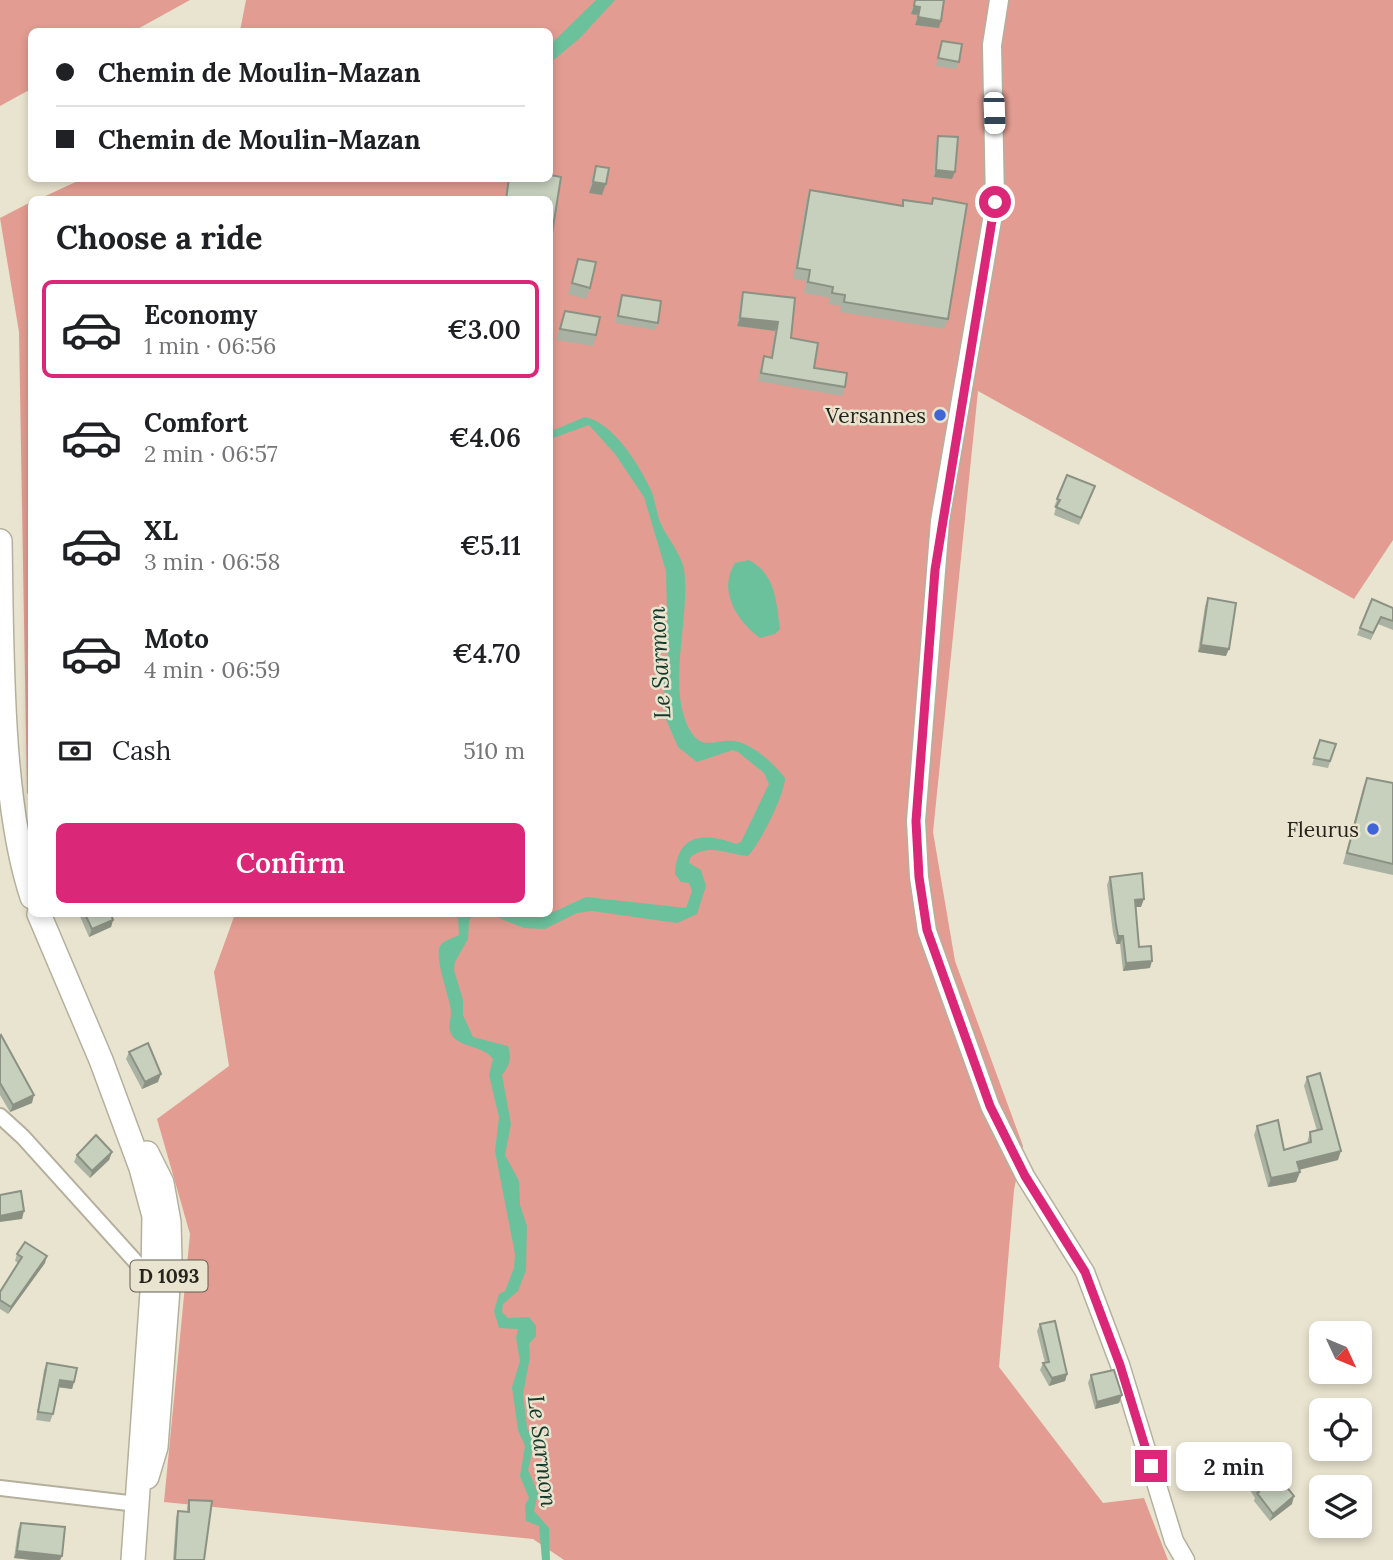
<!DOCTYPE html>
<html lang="en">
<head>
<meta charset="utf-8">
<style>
  body { margin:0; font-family:Lora,serif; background:#f2f2f2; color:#202124; height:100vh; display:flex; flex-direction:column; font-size:26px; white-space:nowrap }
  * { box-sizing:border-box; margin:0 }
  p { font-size:23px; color:#757577 }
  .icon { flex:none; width:38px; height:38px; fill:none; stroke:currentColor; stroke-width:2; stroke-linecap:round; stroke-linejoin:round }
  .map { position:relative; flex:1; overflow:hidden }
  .side { position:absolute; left:28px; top:196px; width:525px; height:721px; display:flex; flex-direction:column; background:#fff; border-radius:10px; box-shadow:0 4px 10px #0003 }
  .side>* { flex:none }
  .banner { position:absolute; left:28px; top:28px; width:525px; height:154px; border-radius:10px; box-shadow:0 4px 10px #0003; display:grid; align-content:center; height:154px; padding:0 28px; background:#fff }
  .needle { width:46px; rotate:134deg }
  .fabs { position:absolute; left:1309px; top:1321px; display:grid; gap:14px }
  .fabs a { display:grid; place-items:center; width:63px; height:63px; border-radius:10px; background:#fff; box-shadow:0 4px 10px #0003; font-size:35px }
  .end { position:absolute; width:32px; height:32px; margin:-16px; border:9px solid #db2777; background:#fff; box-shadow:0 0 0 4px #fff }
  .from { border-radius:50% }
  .bubble { position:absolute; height:49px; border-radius:10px; background:#fff; box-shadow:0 4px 10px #0003; font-size:23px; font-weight:600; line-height:49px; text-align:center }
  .car { position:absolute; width:21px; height:42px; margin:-21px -10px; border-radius:9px; box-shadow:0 0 5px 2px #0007; background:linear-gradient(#fff 24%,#345 0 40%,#fff 0 76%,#345 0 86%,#fff 0) }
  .banner b { display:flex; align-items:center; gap:24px; height:66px; font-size:26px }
  .banner b+b { border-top:2px solid #e0e0e0 }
  .banner i { width:18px; height:18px; background:#202124 }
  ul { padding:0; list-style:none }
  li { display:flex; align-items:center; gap:21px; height:98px; margin:0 14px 10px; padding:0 14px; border:4px solid transparent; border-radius:10px }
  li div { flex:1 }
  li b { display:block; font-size:26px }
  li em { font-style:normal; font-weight:600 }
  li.selected { border-color:#db2777 }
  li>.icon { width:63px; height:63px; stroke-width:1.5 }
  h2 { padding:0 28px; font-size:32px; line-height:84px }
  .pay { display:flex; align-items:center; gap:18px; height:77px; padding:0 28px; font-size:26px }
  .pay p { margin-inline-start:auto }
  .cta { display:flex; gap:14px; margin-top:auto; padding:14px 28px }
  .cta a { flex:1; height:80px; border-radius:10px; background:#db2777; color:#fff; font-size:28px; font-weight:600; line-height:80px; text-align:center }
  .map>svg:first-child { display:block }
  .green { fill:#e29c91 }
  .water { fill:#6cc19d }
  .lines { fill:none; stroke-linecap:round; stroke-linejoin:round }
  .minor-casing { stroke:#b5b09d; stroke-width:18 }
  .tertiary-casing { stroke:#b5b09d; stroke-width:21 }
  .primary-casing { stroke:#b5b09d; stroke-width:26 }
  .minor { stroke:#fff; stroke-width:14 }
  .tertiary { stroke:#fff; stroke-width:18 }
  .primary { stroke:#fff; stroke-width:23 }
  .wall { fill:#aab3a3 }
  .shaded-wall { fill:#8b9284 }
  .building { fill:#c6d0bd; stroke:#8b9284; stroke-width:2 }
  .route { stroke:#db2777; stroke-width:9 }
  .poi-dot { fill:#4065d7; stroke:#e9e4cf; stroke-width:2.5 }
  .labels { text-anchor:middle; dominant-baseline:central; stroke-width:5; stroke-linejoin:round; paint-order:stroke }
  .shield { fill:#e9e4cf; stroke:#605d51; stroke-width:2 }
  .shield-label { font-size:19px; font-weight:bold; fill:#25231b }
  .poi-label { font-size:21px; fill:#25231b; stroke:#e9e4cf; text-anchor:end }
  .water-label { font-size:23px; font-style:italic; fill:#13392a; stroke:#e9e4cf }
</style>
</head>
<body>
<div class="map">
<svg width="1393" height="1560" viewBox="0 0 1393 1560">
  <rect width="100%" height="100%" fill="#e9e4cf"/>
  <g class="green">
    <polygon points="0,0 190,0 134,31 32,32 31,89 0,106"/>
    <polygon points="246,0 1393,0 1393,540 1354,599 978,391 933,832 955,961 1023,1146 1014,1190 999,1367 1103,1503 1144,1498 1168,1560 564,1560 533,1539 164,1502 190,1234 157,1119 229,1066 214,972 235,914 550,914 550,200 37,200 84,178 550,178 550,32 240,31"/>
    <polygon points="31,202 31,796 27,793 19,332 0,218"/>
  </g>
  <g class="water">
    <polygon points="596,0 615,0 580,38 550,63 550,45"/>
    <path d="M 585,417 C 614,423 639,465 651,490 C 656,501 656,515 662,526 C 668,539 681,554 684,569 C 691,619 665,689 691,732 C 704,753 720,736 739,742 C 756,747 774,764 785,778 C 785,794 760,844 748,856 C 729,855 707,842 690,858 L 689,863 L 701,870 L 706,886 L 697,914 L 677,923 L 592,911 L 577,913 L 545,929 L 524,928 L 489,914 L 547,915 L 586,897 L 686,908 L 692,891 L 689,883 L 681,882 L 675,874 C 677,832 706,833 736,844 L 741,842 L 769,784 L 764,773 L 738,752 L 733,750 L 697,762 L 678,747 L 665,717 L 664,675 L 668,658 L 666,571 L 644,497 L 615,454 L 589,425 L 553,438 L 550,436 L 550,426 L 554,430 Z"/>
    <path d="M 749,560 C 776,575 776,600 780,629 L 775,634 L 760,638 C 738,622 717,591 735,563 Z"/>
    <path d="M 458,914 L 473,914 L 469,921 L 468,939 L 455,962 L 454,970 L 463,1000 L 463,1015 L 473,1037 L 508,1046 C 512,1058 510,1065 502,1075 L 511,1124 L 505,1155 L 519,1181 L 520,1205 L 527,1226 L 526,1270 L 518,1291 L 503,1304 L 502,1312 L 508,1318 L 529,1317 L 536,1326 L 536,1336 L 529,1344 L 530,1357 L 523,1394 L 527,1427 L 534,1445 L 528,1470 L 538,1493 L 534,1511 L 549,1528 L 550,1560 L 542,1560 L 539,1526 L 526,1521 L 525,1505 L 529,1498 L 520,1476 L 525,1446 L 518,1430 L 512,1387 L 520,1361 L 516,1338 L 518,1329 L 499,1328 L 494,1311 L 499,1294 L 505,1291 L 514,1268 L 515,1254 L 495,1151 L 499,1117 L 489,1075 L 493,1059 C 483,1046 465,1048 454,1038 C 446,1029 451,1022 451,1012 C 450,997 434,959 440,946 C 443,940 454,938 459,935 Z"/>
  </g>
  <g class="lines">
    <defs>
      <g id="minor">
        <polyline points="0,1116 23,1137 153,1281"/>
        <polyline points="0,1488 137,1504"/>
      </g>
      <polyline id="tertiary" points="999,0 992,45 995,203 940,521 916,821 919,877 927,931 990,1106 1025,1176 1085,1272 1120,1365 1174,1541 1185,1560"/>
      <g id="primary">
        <path d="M 0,541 C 2,646 0,801 32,897"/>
        <polyline points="39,914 101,1060 141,1168 154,1216 153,1278 133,1560"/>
        <polyline points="147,1477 156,1447 170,1262 169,1222 162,1183 147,1153"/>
      </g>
    </defs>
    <use href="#minor" class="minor-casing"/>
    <use href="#tertiary" class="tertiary-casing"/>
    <use href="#primary" class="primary-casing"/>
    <use href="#minor" class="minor"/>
    <use href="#tertiary" class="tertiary"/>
    <use href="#primary" class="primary"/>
  </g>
  <g class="wall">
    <polygon points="914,0 944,0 939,28 915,25 917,15 911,14"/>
    <polygon points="942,41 959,62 956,69 936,66 939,48"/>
    <polygon points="938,136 952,179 934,177 935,143"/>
    <polygon points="596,166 602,195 589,193 592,177"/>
    <polygon points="508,178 550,178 550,200 504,200"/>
    <polygon points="810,190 901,206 903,200 931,204 933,198 948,319 944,329 840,312 841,306 828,304 830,298 804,293 806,281 793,279 806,201"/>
    <polygon points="578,259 590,288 586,299 568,294"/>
    <polygon points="743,292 795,298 791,338 814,368 845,387 842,396 758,381 761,365 764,356 770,358 775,331 737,326 740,301"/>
    <polygon points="622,295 658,323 655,330 615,323 619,302"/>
    <polygon points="565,311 596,335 593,346 556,340"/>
    <polygon points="1067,475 1095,486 1079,525 1054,515 1056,507 1054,507"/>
    <polygon points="1208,598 1226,656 1198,652 1205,606"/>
    <polygon points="1393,608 1393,630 1378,624 1371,640 1357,635 1360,628"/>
    <polygon points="1320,740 1336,744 1328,768 1312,765"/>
    <polygon points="1367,778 1393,783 1393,875 1343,864 1363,788"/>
    <polygon points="1110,877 1141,907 1136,907 1139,947 1150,968 1123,971 1120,944 1116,944 1113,933 1107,885"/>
    <polygon points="79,914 111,914 113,920 111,927 89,937"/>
    <polygon points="0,1036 32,1103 10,1112 0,1095"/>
    <polygon points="129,1052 158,1082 142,1089 126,1059"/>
    <polygon points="1307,1077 1338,1160 1299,1170 1300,1172 1296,1182 1268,1187 1254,1135 1257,1126 1284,1150 1307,1143 1310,1132 1317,1131 1304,1086"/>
    <polygon points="112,1152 109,1160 90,1178 74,1162 77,1155"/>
    <polygon points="17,1254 45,1263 8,1314 0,1309 0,1292 18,1263 15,1261"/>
    <polygon points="1040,1324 1067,1374 1065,1381 1049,1386 1040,1370 1043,1363 1045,1363 1037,1331"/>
    <polygon points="47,1363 74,1382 72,1389 58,1387 53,1414 50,1422 36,1420 44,1370"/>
    <polygon points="1091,1375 1122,1395 1119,1403 1095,1409 1088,1383"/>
    <polygon points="1250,1480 1292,1504 1270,1521 1254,1501 1255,1498 1248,1487"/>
    <polygon points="189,1500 204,1560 173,1560 176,1518 178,1511 187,1512 187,1507"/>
    <polygon points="21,1523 62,1556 60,1560 32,1560 14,1558 18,1530"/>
  </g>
  <g class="shaded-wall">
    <polygon points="914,6 920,7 917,15 911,14"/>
    <polygon points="918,17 941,21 939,28 915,25"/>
    <polygon points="936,170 955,172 952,179 934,177"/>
    <polygon points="593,182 606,184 602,195 589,193"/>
    <polygon points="740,318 778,322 775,331 737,326"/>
    <polygon points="1201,645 1229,649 1226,656 1198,652"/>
    <polygon points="1144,899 1141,907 1133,907 1135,900"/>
    <polygon points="113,920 111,927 89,937 92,929"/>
    <polygon points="1118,936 1123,936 1120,944 1116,944"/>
    <polygon points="1152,961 1150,968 1123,971 1126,963"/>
    <polygon points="161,1074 158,1082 142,1089 145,1082"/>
    <polygon points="34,1095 32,1103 10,1112 13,1105"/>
    <polygon points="1341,1151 1338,1160 1294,1171 1297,1162"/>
    <polygon points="112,1152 109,1160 90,1178 92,1171"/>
    <polygon points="1300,1172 1296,1182 1268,1187 1271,1178"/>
    <polygon points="24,1211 22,1219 0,1222 0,1216"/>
    <polygon points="47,1256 45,1263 8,1314 11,1307"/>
    <polygon points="1067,1374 1065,1381 1049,1386 1052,1378"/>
    <polygon points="60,1380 74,1382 72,1389 57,1387"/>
    <polygon points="1122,1395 1119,1403 1095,1409 1097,1402"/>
    <polygon points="1294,1496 1292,1504 1270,1521 1273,1514"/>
    <polygon points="17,1551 62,1556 60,1560 32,1560 14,1558"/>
  </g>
  <g class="building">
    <polygon points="915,0 944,0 941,21 918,17 920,7 914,6"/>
    <polygon points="942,41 962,44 959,62 938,58"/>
    <polygon points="938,136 958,137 955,172 936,170"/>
    <polygon points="596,166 609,168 606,184 593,182"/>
    <polygon points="550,175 561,177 550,246 550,200 506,200 509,178 550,178"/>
    <polygon points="810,190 903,206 903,200 932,204 933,198 967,204 948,319 844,302 845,295 832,293 833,287 808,282 810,270 797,268"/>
    <polygon points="578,259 596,262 590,288 572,283"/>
    <polygon points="743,292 795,298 791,338 818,343 814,368 847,373 845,387 761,373 764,356 772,358 778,322 740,318"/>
    <polygon points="622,295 661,301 658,323 618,316"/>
    <polygon points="565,311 600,317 596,335 560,329"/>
    <polygon points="1067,475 1095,486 1081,518 1056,507 1060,500 1057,499"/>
    <polygon points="1208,598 1236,603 1229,649 1201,645"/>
    <polygon points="1372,599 1393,608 1393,621 1381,617 1373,633 1360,628"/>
    <polygon points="1320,740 1336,744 1330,761 1314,758"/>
    <polygon points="1367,778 1393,783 1393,864 1347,853"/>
    <polygon points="1142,873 1144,899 1135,900 1139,947 1151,946 1152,961 1126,963 1123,936 1118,936 1116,925 1110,877"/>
    <polygon points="85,914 111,914 113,920 92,929"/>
    <polygon points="1,1035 34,1095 13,1105 0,1083 0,1036"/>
    <polygon points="148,1043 161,1074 145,1082 129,1052"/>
    <polygon points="1320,1073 1341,1151 1297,1162 1300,1172 1271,1178 1257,1126 1278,1120 1284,1150 1311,1142 1310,1132 1322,1129 1307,1077"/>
    <polygon points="96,1135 112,1152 92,1171 77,1155"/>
    <polygon points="21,1191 24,1211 0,1216 0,1195"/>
    <polygon points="25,1242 47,1256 11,1307 0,1300 0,1292 22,1257 17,1254"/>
    <polygon points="1055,1321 1067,1374 1052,1378 1043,1363 1049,1362 1040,1324"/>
    <polygon points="47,1363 77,1368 74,1382 60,1380 53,1414 38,1412"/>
    <polygon points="1114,1370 1122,1395 1097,1402 1091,1375"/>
    <polygon points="1269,1465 1294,1496 1273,1514 1257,1493 1259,1492 1250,1480"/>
    <polygon points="189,1500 212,1501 204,1560 175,1560 178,1511 189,1512"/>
    <polygon points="21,1523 65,1527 62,1556 17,1551"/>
  </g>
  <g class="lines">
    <polyline class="route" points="995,202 935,570 916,821 919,877 927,930 990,1106 1025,1176 1085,1272 1120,1365 1151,1466"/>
  </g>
  <g class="poi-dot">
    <circle cx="940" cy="415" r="7"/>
    <circle cx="1373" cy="829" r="7"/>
  </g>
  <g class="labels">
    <rect class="shield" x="130.5" y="1260.5" width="77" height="31" rx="5"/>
    <g class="shield-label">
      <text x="169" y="1276">D 1093</text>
    </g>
    <g class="poi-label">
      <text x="926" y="415">Versannes</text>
      <text x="1359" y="829">Fleurus</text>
    </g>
    <g class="water-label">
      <text transform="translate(659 663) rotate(-93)">Le Sarmon</text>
      <text transform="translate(543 1451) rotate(83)">Le Sarmon</text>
    </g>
  </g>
</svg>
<div class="fabs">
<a><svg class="needle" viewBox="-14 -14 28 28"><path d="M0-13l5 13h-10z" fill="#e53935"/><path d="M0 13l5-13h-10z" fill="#757577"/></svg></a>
<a><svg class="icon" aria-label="locate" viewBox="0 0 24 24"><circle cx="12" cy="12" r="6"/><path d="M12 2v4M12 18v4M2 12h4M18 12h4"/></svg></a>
<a><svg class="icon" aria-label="layers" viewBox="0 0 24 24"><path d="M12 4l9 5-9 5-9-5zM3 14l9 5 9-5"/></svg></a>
</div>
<i class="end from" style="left:995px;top:202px"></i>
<i class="end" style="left:1151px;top:1466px"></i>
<div class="bubble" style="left:1176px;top:1442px;width:116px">2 min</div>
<i class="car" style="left:994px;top:113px;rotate:178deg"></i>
<div class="banner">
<b><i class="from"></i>Chemin de Moulin-Mazan</b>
<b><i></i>Chemin de Moulin-Mazan</b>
</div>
<section class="side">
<h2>Choose a ride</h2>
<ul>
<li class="selected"><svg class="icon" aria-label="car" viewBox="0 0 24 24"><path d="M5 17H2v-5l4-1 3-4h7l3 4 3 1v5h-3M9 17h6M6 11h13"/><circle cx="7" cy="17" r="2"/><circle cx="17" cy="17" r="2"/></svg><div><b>Economy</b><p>1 min · 06:56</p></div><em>€3.00</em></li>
<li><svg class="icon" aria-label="car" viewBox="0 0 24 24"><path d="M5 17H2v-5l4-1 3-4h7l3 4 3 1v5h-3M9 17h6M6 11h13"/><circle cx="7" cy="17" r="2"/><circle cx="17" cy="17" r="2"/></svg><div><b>Comfort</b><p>2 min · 06:57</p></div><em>€4.06</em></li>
<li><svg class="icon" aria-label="car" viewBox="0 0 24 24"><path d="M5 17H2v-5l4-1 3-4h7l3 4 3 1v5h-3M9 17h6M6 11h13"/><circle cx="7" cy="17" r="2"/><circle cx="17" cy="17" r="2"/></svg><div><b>XL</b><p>3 min · 06:58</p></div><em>€5.11</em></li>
<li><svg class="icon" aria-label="car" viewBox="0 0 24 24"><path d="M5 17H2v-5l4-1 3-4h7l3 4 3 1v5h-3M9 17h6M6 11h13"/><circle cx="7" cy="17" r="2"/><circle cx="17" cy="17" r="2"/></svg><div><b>Moto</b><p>4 min · 06:59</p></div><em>€4.70</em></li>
</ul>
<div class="pay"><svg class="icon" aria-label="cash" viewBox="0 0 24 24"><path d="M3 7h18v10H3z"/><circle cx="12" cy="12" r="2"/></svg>Cash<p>510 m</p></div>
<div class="cta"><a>Confirm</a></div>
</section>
</div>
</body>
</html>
